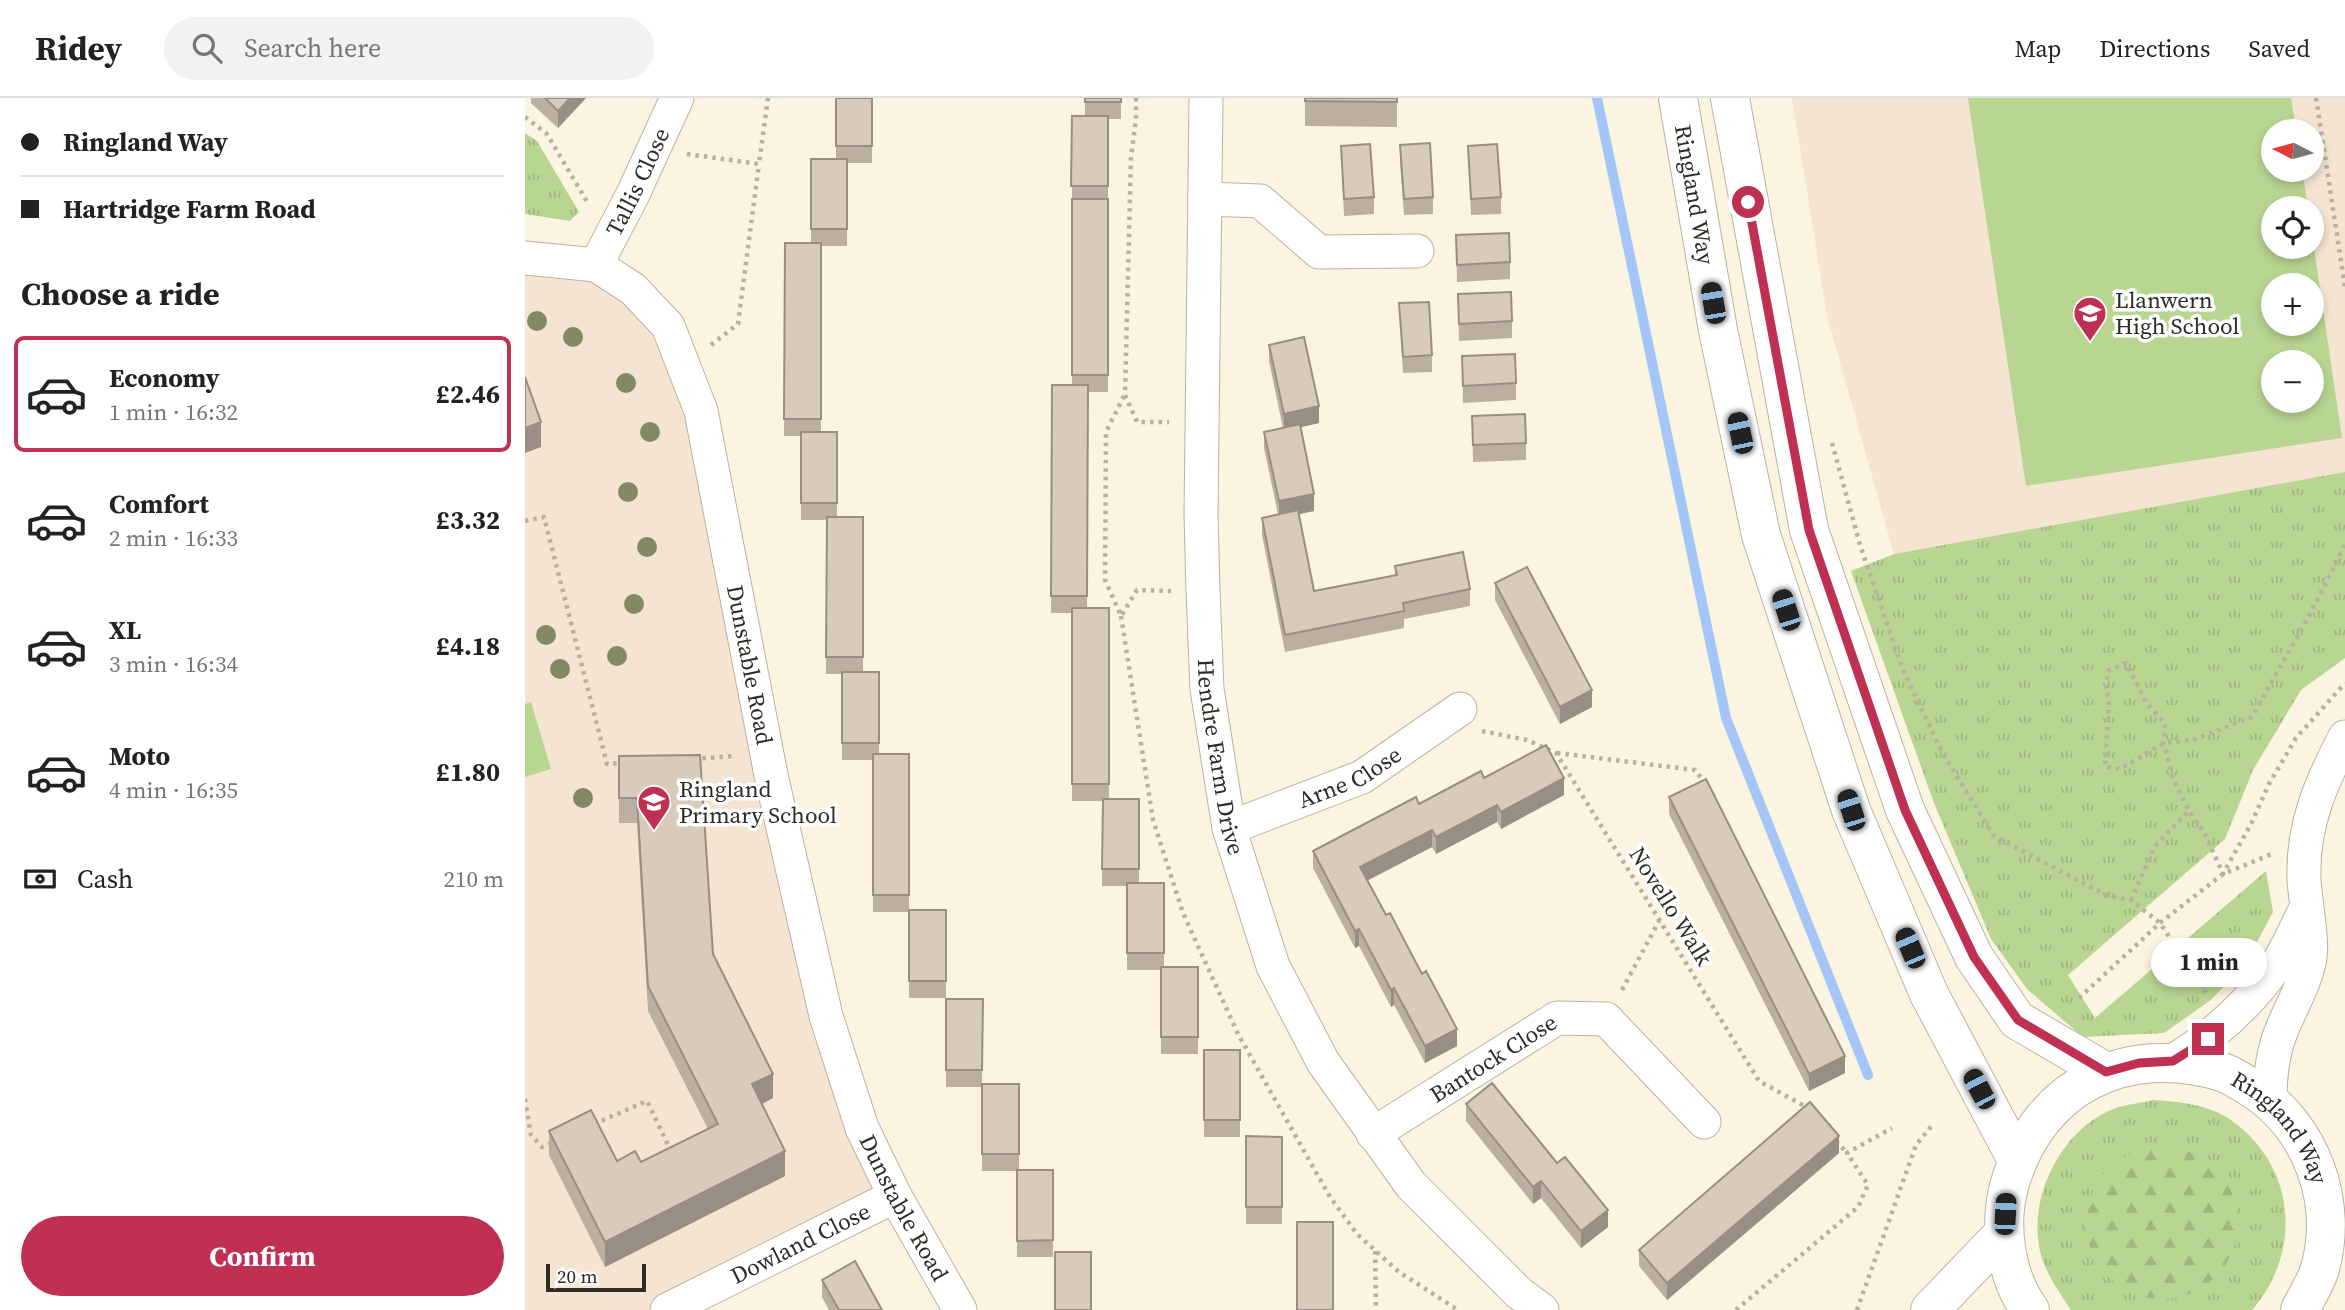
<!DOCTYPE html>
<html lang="en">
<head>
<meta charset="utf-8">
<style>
  body { margin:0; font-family:"Source Serif 4",serif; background:#f2f2f2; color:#222; height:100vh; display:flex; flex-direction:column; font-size:26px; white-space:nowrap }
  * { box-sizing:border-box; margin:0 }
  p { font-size:23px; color:#767676 }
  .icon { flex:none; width:38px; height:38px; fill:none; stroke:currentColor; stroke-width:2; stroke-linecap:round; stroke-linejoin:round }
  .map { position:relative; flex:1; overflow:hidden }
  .panel { display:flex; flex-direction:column; background:#fff; width:525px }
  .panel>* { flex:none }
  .guide { display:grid; align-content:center; height:154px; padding:0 21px; background:#fff }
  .needle { width:46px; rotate:276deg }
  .buttons { position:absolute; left:1736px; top:21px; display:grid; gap:14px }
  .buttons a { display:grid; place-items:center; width:63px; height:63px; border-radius:50%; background:#fff; box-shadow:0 4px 10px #0003; font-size:35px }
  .scale { position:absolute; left:21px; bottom:18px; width:100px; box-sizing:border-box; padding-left:7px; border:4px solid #2e2c24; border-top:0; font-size:19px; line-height:24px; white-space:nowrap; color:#2e2c24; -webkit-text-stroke:5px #fff; paint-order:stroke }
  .end { position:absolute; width:32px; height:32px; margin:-16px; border:9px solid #c03053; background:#fff; box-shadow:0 0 0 4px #fff }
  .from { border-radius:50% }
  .bubble { position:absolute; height:49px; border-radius:24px; background:#fff; box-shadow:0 4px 10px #0003; font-size:23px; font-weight:700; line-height:49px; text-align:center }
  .car { position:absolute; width:21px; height:42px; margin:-21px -10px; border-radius:9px; box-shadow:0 0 5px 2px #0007; background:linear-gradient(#222 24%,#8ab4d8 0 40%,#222 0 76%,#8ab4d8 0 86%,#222 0) }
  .guide b { display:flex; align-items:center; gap:24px; height:66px; font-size:26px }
  .guide b+b { border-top:2px solid #e0e0e0 }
  .guide i { width:18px; height:18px; background:#222 }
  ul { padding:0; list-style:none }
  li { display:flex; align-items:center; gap:21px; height:116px; margin:0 14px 10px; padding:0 7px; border:4px solid transparent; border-radius:10px }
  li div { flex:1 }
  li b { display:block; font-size:26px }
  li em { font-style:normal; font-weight:700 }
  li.on { border-color:#c03053 }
  li>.icon { width:63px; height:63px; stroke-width:1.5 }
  h2 { padding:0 21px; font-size:32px; line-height:84px }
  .pay { display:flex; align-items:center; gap:18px; height:77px; padding:0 21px; font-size:26px }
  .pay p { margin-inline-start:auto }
  .primary-button { display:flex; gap:14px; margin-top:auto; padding:14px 21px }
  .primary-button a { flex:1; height:80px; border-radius:42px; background:#c03053; color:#fff; font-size:28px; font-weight:700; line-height:80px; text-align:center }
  header { display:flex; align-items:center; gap:42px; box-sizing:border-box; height:98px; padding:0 35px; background:#fff; border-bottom:2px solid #e0e0e0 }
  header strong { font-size:33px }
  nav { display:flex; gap:38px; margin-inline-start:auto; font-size:24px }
  .search { width:490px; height:63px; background:#f2f2f2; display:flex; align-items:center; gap:18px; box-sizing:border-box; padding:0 24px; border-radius:38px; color:#767676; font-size:26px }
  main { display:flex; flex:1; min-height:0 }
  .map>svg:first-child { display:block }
  .education { fill:#f4e4d1; fill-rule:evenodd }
  .grass { fill:url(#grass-tufts) }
  .forest { fill:url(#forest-firs) }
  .pitch { fill:#b8d591; fill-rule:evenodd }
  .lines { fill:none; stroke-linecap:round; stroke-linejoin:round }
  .stream { stroke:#a3c5f7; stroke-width:10 }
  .minor-casing { stroke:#b9b3a0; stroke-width:35 }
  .tertiary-casing { stroke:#b9b3a0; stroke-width:40 }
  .primary-casing { stroke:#b9b3a0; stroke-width:40 }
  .path { stroke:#b6b1a1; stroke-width:4.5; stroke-dasharray:3.5 5; stroke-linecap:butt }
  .minor { stroke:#fff; stroke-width:33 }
  .tertiary { stroke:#fff; stroke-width:38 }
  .primary { stroke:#fff; stroke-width:38 }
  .tree { fill:#838965 }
  .wall { fill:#bbafa1 }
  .shaded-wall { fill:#988e83 }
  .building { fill:#d9cbbb; stroke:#988e83; stroke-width:2 }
  .route { stroke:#c03053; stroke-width:9 }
  .labels { text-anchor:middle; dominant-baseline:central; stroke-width:7; stroke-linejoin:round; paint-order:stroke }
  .street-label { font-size:23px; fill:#2e2c24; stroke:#fff }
  .poi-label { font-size:23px; fill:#2e2c24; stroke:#fff; text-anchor:start }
</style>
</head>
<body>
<header>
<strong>Ridey</strong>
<div class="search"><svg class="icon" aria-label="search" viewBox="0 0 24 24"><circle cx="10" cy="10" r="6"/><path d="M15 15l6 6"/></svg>Search here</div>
<nav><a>Map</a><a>Directions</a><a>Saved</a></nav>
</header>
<main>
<section class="panel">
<div class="guide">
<b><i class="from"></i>Ringland Way</b>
<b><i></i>Hartridge Farm Road</b>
</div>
<h2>Choose a ride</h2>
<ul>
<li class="on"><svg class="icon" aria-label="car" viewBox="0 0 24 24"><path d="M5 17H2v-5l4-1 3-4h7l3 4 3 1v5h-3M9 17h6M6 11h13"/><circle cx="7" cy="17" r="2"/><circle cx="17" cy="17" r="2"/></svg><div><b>Economy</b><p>1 min · 16:32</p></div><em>£2.46</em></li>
<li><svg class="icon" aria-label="car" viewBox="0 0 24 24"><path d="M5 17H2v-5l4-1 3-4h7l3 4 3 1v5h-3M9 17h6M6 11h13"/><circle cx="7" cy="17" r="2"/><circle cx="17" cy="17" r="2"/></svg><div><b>Comfort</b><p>2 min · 16:33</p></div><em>£3.32</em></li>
<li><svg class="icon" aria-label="car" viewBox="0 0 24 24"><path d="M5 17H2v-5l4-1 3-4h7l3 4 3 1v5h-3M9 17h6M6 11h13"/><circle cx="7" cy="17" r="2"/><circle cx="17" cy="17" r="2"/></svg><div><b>XL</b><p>3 min · 16:34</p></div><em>£4.18</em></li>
<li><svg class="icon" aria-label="car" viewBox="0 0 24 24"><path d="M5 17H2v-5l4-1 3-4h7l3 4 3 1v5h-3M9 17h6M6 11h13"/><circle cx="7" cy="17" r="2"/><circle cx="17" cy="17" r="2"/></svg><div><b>Moto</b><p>4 min · 16:35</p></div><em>£1.80</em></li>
</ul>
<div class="pay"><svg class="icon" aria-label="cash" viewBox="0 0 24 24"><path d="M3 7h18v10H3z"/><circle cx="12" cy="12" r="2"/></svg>Cash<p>210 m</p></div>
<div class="primary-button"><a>Confirm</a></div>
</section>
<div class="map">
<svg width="1820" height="1212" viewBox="0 0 1820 1212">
  <defs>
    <pattern id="grass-tufts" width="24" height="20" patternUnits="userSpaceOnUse" patternTransform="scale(1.75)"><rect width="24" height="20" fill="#b8d591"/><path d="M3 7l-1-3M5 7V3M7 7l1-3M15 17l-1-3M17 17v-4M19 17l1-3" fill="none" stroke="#9eb77d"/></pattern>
    <pattern id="forest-firs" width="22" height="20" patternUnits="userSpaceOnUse" patternTransform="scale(1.75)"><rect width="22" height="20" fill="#b8d591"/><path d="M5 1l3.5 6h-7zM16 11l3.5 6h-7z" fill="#9eb77d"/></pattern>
  </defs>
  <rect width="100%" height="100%" fill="#fbf4e1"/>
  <g class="education">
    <path d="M 1267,0 L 1820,0 L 1820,374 L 1369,456 L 1302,218 ZM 1748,33 L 1787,33 L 1787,72 L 1748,72 ZM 1748,110 L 1787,110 L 1787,149 L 1748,149 ZM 1748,187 L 1787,187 L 1787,226 L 1748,226 ZM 1748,264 L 1787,264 L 1787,303 L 1748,303 Z"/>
    <polygon points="0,160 71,167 143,228 242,656 370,1098 142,1212 0,1212"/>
  </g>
  <g class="grass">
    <polygon points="0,35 12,43 54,114 45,123 0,116"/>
    <polygon points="1820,374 1820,560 1776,592 1728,672 1700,741 1543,877 1570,920 1741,773 1748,814 1720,866 1686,902 1639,935 1558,939 1502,891 1466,841 1409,705 1326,473 1369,456"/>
    <path d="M 1628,1002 C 1655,1004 1683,1006 1706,1022 C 1771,1068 1778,1153 1727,1212 L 1546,1212 C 1531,1190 1515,1167 1513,1140 C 1508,1088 1541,1028 1591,1010 C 1603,1006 1616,1005 1628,1002 Z"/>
  </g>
  <circle class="forest" cx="1637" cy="1125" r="76"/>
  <g class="pitch">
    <path d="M 1443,0 L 1766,0 L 1771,33 L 1748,33 L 1748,72 L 1777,72 L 1783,110 L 1748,110 L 1748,149 L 1787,149 L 1787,136 L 1817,340 L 1501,388 ZM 1748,187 L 1787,187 L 1787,226 L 1748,226 ZM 1748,264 L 1787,264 L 1787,303 L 1748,303 Z"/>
    <polygon points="6,604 26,671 0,679 0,606"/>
  </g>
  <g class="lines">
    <polyline class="stream" points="1072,0 1201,620 1343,977"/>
    <defs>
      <g id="minor">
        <path id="s1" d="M 681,0 L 676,416 L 678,493 L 682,591 L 704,730 L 748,868 L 798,964 L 886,1087 L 994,1195 L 1017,1212"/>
        <polyline points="681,101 735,103 794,154 892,153"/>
        <path id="s2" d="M 0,160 L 71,167 L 108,191 L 143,228 L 176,313 L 246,677 L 301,918 L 337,1030 L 370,1098 L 435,1212"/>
        <path id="s3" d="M 71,167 L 108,96 L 152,0"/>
        <path id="s4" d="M 704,730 L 837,679 L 935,611"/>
        <path d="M 1648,963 C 1687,939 1721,909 1748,872 C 1761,854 1771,830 1781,810"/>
        <path d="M 1745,1002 C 1745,979 1747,956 1756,934 C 1765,910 1780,887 1785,860 C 1788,843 1780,801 1779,781 C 1777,727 1796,685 1820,639"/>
        <path id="s5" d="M 848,1036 L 1032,920 L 1081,921 L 1179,1024"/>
        <path id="s6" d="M 142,1212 L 370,1098"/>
      </g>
      <polyline id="tertiary" points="1405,1212 1479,1135"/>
      <g id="primary">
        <path id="s7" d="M 1153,0 L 1193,232 L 1236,437 L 1326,712 L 1404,896 L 1492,1062"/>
        <polyline points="1205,0 1284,432 1380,712 1449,859 1492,922 1581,974"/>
        <path id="s8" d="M 1505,1212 C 1480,1178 1473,1125 1485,1085 C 1514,987 1601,945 1697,974 C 1707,977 1716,984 1725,989 C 1786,1027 1815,1104 1794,1174 C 1789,1187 1781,1200 1775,1212"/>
      </g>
    </defs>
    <use href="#minor" class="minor-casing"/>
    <use href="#tertiary" class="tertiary-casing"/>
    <use href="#primary" class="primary-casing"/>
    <g class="path">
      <polyline points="611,0 611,21 606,59 600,297 612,324 644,324"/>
      <polyline points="1791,0 1820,189"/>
      <polyline points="0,19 22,36 64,107"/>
      <polyline points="162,56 234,66 243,0"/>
      <polyline points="186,247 213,226 234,66"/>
      <polyline points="599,298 581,334 580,482 596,518 612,492 646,493"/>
      <polyline points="1307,345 1335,447 1378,572 1418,656 1469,738 1583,798 1606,802 1635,825 1682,896"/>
      <polyline points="0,423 19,419 82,666 97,665"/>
      <polyline points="1820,447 1784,518 1727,619 1668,642 1639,645 1595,671 1580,669 1584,605 1581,590 1583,573 1601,565 1621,604 1640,626 1639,645 1648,681 1664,713 1680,736 1698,776 1726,726 1744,686 1771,640 1820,585"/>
      <polyline points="596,518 628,722 658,815 713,936 805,1099 832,1136 874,1174 933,1212"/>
      <polyline points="957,633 1002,642 1031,655 1234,983 1283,1010"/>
      <polyline points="1032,655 1170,672 1180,685"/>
      <polyline points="169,661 209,658"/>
      <polyline points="1606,802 1630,748 1664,713"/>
      <polyline points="1097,892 1134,823"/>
      <polyline points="1554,900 1635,825 1698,776 1747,756"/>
      <polyline points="0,1001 6,1037 17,1049 29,1044"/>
      <polyline points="69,1026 122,1003 146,1053"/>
      <polyline points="1311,1043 1322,1055"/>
      <polyline points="850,1153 851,1212"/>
      <polyline points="1211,1212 1333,1109 1343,1087 1322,1055 1367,1030"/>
      <polyline points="1332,1212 1391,1047 1409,1025"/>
    </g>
    <use href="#minor" class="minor"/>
    <use href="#tertiary" class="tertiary"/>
    <use href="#primary" class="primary"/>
  </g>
  <g class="tree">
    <circle cx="12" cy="223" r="10"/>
    <circle cx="48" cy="239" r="10"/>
    <circle cx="101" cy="285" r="10"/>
    <circle cx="125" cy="334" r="10"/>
    <circle cx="103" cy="394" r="10"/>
    <circle cx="122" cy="449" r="10"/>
    <circle cx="109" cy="506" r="10"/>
    <circle cx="21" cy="537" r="10"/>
    <circle cx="92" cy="558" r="10"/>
    <circle cx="35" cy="571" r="10"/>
    <circle cx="58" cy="700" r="10"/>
  </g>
  <g class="wall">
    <polygon points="6,0 61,0 33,30 6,5"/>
    <polygon points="311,0 347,0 347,65 322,65 322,148 296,148 296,334 312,334 312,419 338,419 338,574 354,574 354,656 384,656 384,814 348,814 348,662 317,662 317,576 301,576 302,422 276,422 276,338 259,338 260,145 286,145 286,61 311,61"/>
    <polygon points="560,0 596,0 596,21 583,21 583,294 563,294 562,510 584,510 584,701 614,701 614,785 639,785 639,869 673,869 673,956 636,956 636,872 602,872 602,788 577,788 578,703 547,703 547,515 526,515 527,287 547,287 547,18 560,18"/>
    <polygon points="780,0 872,0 872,29 780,28"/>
    <polygon points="875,47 908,99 908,116 879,117 875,64"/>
    <polygon points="816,48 849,99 849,116 819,118"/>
    <polygon points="943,48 976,99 976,116 946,117"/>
    <polygon points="931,137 985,164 985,181 932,184"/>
    <polygon points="933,196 987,223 987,240 934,243"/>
    <polygon points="874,205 907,257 907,274 878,275"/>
    <polygon points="744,247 794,325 775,329 789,413 774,416 789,493 870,477 870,468 945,491 945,508 879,521 879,530 760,554 737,437 737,420 753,416 739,350 739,334 758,330 744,263"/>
    <polygon points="937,258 991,285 991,302 938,305"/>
    <polygon points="947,318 1001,345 1001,362 948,364"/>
    <polygon points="970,485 1067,609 1035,626 970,502"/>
    <polygon points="94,658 188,856 248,1000 237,1006 260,1078 80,1169 24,1057 24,1033 92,1063 116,1064 183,1031 123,913 112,725 94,725"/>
    <polygon points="959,680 1039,697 976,731 972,724 911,756 907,749 842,783 932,948 900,965 869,907 866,909 834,848 830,850 788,770 788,753 894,706"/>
    <polygon points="1144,699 1320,975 1284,993 1144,716"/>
    <rect x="384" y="812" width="37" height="88"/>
    <polygon points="421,901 458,901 457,986 494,986 494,1072 528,1072 528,1159 492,1159 492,1073 457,1073 457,989 421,989"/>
    <rect x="679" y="952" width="36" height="87"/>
    <polygon points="941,1006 1083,1129 1056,1150 1016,1100 1008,1106 941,1023"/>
    <polygon points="721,1038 757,1039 757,1126 721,1126"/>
    <polygon points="1314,1055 1142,1202 1114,1168 1114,1152"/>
    <polygon points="297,1182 357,1212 304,1212 297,1199"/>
  </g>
  <g class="shaded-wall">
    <polygon points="45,0 61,0 33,30 33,13"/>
    <polygon points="794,308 794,325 759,333 759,316"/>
    <polygon points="16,324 16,349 0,355 0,330"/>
    <polygon points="789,396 789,413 754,420 754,403"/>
    <polygon points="1067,592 1067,609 1035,626 1035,609"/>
    <polygon points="1039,680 1039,697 976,731 976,714"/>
    <polygon points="972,707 972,724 911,756 911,739"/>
    <polygon points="907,732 907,749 835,786 835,769"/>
    <polygon points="834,831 834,848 830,850 830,833"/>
    <polygon points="869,890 869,907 866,909 866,892"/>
    <polygon points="932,931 932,948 900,965 900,948"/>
    <polygon points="1320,958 1320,975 1284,993 1284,976"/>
    <polygon points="248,976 248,1000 227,1011 227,986"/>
    <polygon points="1314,1038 1314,1055 1142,1202 1142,1185"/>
    <polygon points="260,1053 260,1078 80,1169 80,1144"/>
    <polygon points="1016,1083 1016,1100 1008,1106 1008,1089"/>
    <polygon points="1083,1112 1083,1129 1056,1150 1056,1133"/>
  </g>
  <g class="building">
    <polygon points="20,0 45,0 33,13"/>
    <rect x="311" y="0" width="36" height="48"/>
    <rect x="560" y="0" width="36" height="4"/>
    <polygon points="780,0 872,0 872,4 780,3"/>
    <polygon points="547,18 583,18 583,88 546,88"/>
    <polygon points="905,45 908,99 879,101 875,47"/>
    <polygon points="845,46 849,99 819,101 816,48"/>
    <polygon points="972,46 976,99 946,101 943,48"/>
    <rect x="286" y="61" width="36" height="70"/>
    <rect x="547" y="101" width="36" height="176"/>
    <polygon points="984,135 985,164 932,167 931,137"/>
    <polygon points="260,145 296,145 296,321 259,321"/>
    <polygon points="986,194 987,223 934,226 933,196"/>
    <polygon points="904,204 907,257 878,259 874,205"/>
    <polygon points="779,239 794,308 759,316 744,247"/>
    <polygon points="990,256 991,285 938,288 937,258"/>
    <polygon points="0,279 16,324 0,330"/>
    <polygon points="527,287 563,287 562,498 526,498"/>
    <polygon points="1000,316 1001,345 948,347 947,318"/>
    <polygon points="775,326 789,396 754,403 739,334"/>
    <rect x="276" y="334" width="36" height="71"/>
    <polygon points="773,412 789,493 872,477 870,468 938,454 945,491 878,505 879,513 760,537 737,420"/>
    <polygon points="302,419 338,419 338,559 301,559"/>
    <polygon points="1002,469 1067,592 1035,609 970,485"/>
    <rect x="547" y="510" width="37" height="176"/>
    <rect x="317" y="574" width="37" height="71"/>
    <polygon points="1021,647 1039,680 976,714 972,707 911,739 907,732 835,769 861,817 865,815 897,876 901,873 932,931 900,948 869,890 866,892 834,831 830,833 788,753 891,699 894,706 956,673 959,680"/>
    <rect x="348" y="656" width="36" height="141"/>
    <polygon points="175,657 188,856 248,976 227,986 260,1053 80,1144 24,1033 66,1012 92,1063 110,1053 116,1064 193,1026 123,888 112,700 94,700 94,658"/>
    <polygon points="1181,681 1320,958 1284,976 1144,699"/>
    <polygon points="578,701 614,701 614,771 577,771"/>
    <rect x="602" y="785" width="37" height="70"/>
    <rect x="384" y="812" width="37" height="71"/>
    <rect x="636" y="869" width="37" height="70"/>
    <polygon points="421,901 458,901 457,972 421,972"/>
    <rect x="679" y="952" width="36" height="70"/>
    <polygon points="967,985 1032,1065 1040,1059 1083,1112 1056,1133 1016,1083 1008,1089 941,1006"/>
    <rect x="457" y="986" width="37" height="70"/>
    <polygon points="1285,1004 1314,1038 1142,1185 1114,1152"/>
    <polygon points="721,1038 757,1039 757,1109 721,1109"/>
    <polygon points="492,1072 528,1072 528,1142 492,1143"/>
    <rect x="772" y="1124" width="36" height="88"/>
    <rect x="530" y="1154" width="36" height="58"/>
    <polygon points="330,1163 357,1212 314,1212 297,1182"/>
  </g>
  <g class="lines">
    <polyline class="route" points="1223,104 1284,432 1380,712 1449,859 1493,922 1581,974 1614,965 1648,963 1683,941"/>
  </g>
  <defs>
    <symbol id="school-pin" viewBox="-11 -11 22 30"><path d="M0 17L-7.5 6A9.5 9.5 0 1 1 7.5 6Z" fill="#c03053" stroke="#fff"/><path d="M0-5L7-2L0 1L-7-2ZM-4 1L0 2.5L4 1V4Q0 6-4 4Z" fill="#fff"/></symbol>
  </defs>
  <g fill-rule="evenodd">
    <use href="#school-pin" x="1546" y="196" width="38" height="52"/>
    <use href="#school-pin" x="110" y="685" width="38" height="52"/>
  </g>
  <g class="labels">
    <g class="street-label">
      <text stroke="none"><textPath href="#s3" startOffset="93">Tallis Close</textPath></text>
      <text stroke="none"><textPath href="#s7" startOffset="98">Ringland Way</textPath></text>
      <text stroke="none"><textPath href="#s2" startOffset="516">Dunstable Road</textPath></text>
      <text stroke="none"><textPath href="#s1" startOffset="660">Hendre Farm Drive</textPath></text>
      <text stroke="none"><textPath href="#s4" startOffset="131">Arne Close</textPath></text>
      <text transform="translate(1146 808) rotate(58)">Novello Walk</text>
      <text stroke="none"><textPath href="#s5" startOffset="142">Bantock Close</textPath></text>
      <text stroke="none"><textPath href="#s8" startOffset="485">Ringland Way</textPath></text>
      <text stroke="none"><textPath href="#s2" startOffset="1083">Dunstable Road</textPath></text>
      <text stroke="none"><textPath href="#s6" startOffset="149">Dowland Close</textPath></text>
    </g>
    <g class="poi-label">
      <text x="1590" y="202">Llanwern<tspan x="1590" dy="26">High School</tspan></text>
      <text x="154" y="691">Ringland<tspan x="154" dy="26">Primary School</tspan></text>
    </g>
  </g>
</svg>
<div class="buttons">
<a><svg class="needle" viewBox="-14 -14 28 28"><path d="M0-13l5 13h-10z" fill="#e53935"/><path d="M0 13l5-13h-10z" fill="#767676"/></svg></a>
<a><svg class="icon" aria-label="locate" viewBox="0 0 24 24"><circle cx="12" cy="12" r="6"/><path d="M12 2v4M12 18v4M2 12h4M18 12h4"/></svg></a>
<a>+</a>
<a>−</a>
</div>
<div class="scale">20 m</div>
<i class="end from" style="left:1223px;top:104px"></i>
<i class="end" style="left:1683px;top:941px"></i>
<div class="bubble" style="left:1626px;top:840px;width:116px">1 min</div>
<i class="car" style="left:1188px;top:205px;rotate:350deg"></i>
<i class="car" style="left:1215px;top:335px;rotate:348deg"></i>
<i class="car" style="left:1261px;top:512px;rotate:342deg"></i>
<i class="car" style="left:1326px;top:712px;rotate:342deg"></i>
<i class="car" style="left:1385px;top:850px;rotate:337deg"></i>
<i class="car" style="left:1454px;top:991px;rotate:332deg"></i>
<i class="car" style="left:1480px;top:1116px;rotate:3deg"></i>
</div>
</main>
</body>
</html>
